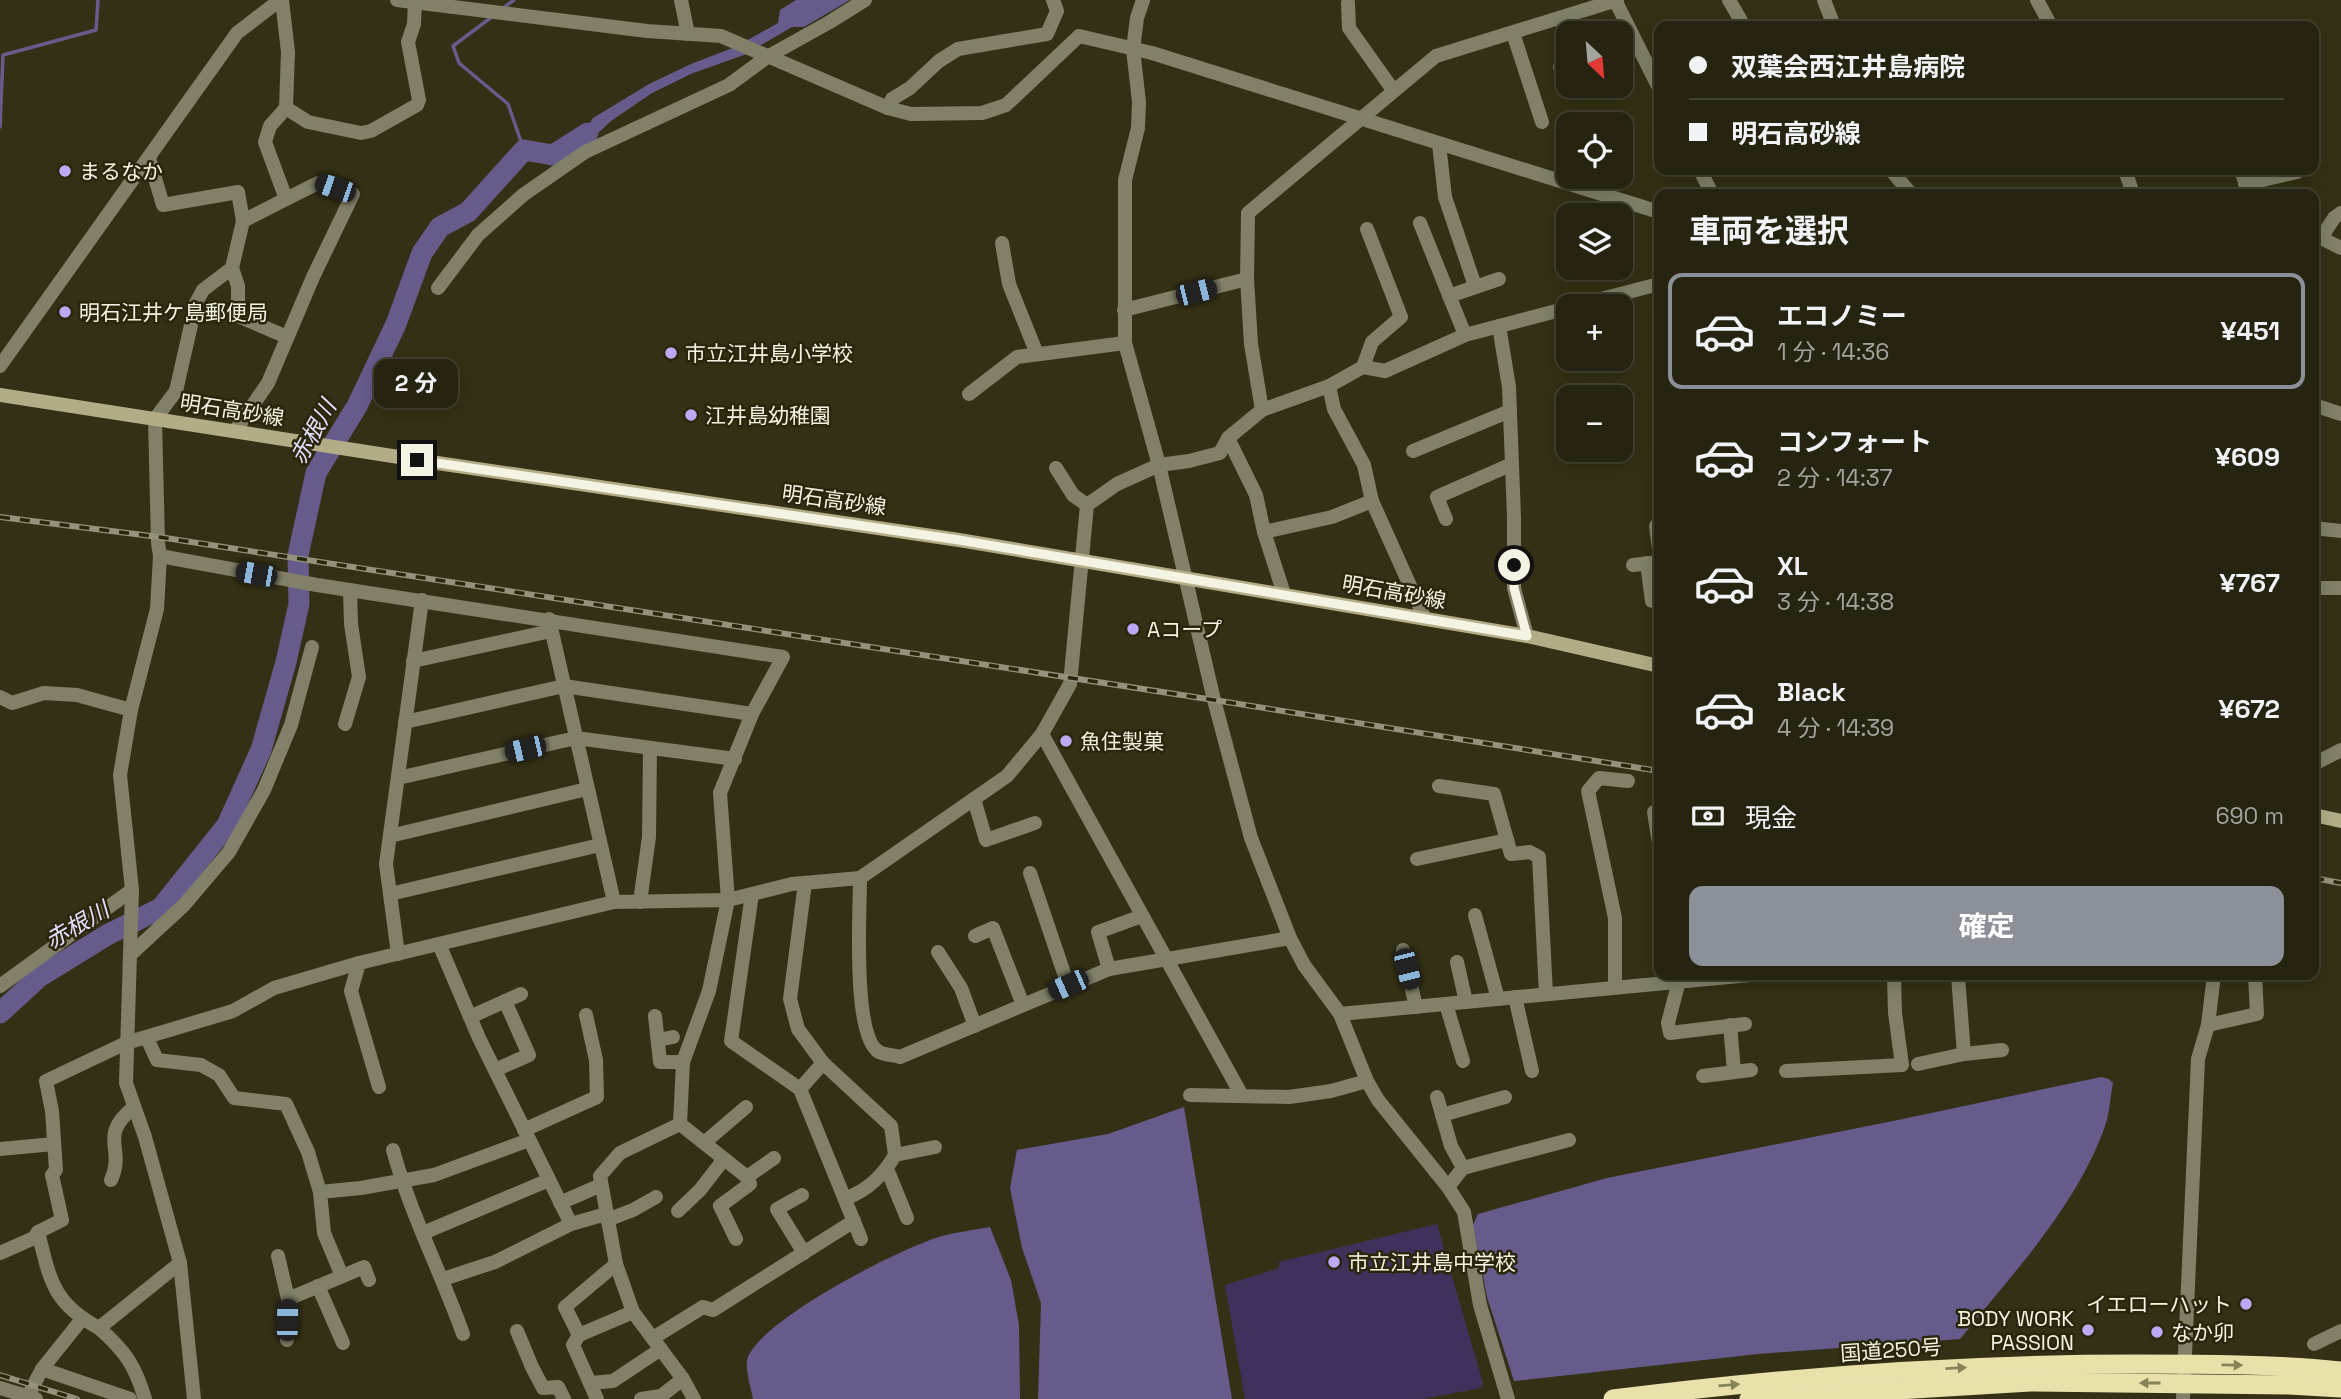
<!DOCTYPE html>
<html lang="ja">
<head>
<meta charset="utf-8">
<style>
  body { margin:0; font-family:"Space Grotesk","Noto Sans JP",sans-serif; background:#2e2c19; color:#f1f3f6; height:100vh; display:flex; flex-direction:column; font-size:26px; white-space:nowrap }
  * { box-sizing:border-box; margin:0 }
  p { font-size:23px; color:#a4a49f }
  .icon { flex:none; width:38px; height:38px; fill:none; stroke:currentColor; stroke-width:2; stroke-linecap:round; stroke-linejoin:round }
  .map { position:relative; flex:1; overflow:hidden }
  .sheet { position:absolute; left:1654px; top:189px; width:665px; height:791px; display:flex; flex-direction:column; background:#262410; border-radius:14px; box-shadow:0 4px 18px #0003,0 0 0 2px #424130 }
  .sheet>* { flex:none }
  .top-card { position:absolute; left:1654px; top:21px; width:665px; height:154px; border-radius:14px; box-shadow:0 4px 18px #0003,0 0 0 2px #424130; display:grid; align-content:center; height:154px; padding:0 35px; background:#262410 }
  .needle { width:46px; rotate:154deg }
  .buttons { position:absolute; left:1556px; top:21px; display:grid; gap:14px }
  .buttons a { display:grid; place-items:center; width:77px; height:77px; border-radius:14px; background:#262410; box-shadow:0 4px 18px #0003,0 0 0 2px #424130; font-size:35px }
  .end { position:absolute; width:32px; height:32px; margin:-16px; border:9px solid #f5f3e3; background:#111; box-shadow:0 0 0 4px #111 }
  .from { border-radius:50% }
  .bubble { position:absolute; height:49px; border-radius:14px; background:#262410; box-shadow:0 4px 18px #0003,0 0 0 2px #424130; font-size:23px; font-weight:700; line-height:49px; text-align:center }
  .car { position:absolute; width:21px; height:42px; margin:-21px -10px; border-radius:9px; box-shadow:0 0 5px 2px #0007; background:linear-gradient(#222 24%,#8ab4d8 0 40%,#222 0 76%,#8ab4d8 0 86%,#222 0) }
  .top-card b { display:flex; align-items:center; gap:24px; height:66px; font-size:26px }
  .top-card b+b { border-top:2px solid #424130 }
  .top-card i { width:18px; height:18px; background:#f1f3f6 }
  ul { padding:0; list-style:none }
  li { display:flex; align-items:center; gap:21px; height:116px; margin:0 14px 10px; padding:0 21px; border:4px solid transparent; border-radius:14px }
  li div { flex:1 }
  li b { display:block; font-size:26px }
  li em { font-style:normal; font-weight:700 }
  li.on { border-color:#8c9099 }
  li>.icon { width:63px; height:63px; stroke-width:1.5 }
  h2 { padding:0 35px; font-size:32px; line-height:84px }
  .pay { display:flex; align-items:center; gap:18px; height:77px; padding:0 35px; font-size:26px }
  .pay p { margin-inline-start:auto }
  .action { display:flex; gap:14px; margin-top:auto; padding:14px 35px }
  .action a { flex:1; height:80px; border-radius:14px; background:#8c9099; color:#fff; font-size:28px; font-weight:700; line-height:80px; text-align:center }
  .map>svg:first-child { display:block }
  .green { fill:#3e325d }
  .water { fill:#675b8c }
  .lines { fill:none; stroke-linecap:round; stroke-linejoin:round }
  .stream { stroke:#675b8c; stroke-width:3.5 }
  .river { stroke:#675b8c; stroke-width:21 }
  .minor { stroke:#828068; stroke-width:14 }
  .secondary { stroke:#b2ad87; stroke-width:14 }
  .trunk { stroke:#e8e1aa; stroke-width:19 }
  .rail-casing { stroke:#94927c; stroke-width:6 }
  .rail { stroke:#29260b; stroke-width:3.5; stroke-dasharray:10; stroke-linecap:butt }
  .oneway { fill:#88845a }
  .route { stroke:#f5f3e3; stroke-width:9 }
  .poi-dot { fill:#bca9f5; stroke:#29260b; stroke-width:2.5 }
  .labels { text-anchor:middle; dominant-baseline:central; stroke-width:5; stroke-linejoin:round; paint-order:stroke }
  .poi-label { font-size:21px; fill:#f5f3e3; stroke:#29260b; text-anchor:start }
  .street-label { font-size:21px; fill:#f5f3e3; stroke:#29260b }
  .water-label { font-size:23px; font-style:italic; fill:#e5defe; stroke:#29260b }
</style>
</head>
<body>
<div class="map">
<svg width="2341" height="1399" viewBox="0 0 2341 1399">
  <rect width="100%" height="100%" fill="#333015"/>
  <polygon class="green" points="1437,1224 1483,1383 1481,1388 1423,1399 1245,1399 1225,1285 1279,1268 1279,1262"/>
  <g class="water">
    <polygon points="796,0 850,0 804,27 792,27 744,55 693,73 652,93 611,121 596,135 562,149 586,129 593,118 649,84 691,64 735,47 778,23 780,10"/>
    <path d="M 2101,1077 L 2109,1079 L 2113,1083 C 2110,1097 2110,1112 2105,1126 C 2077,1206 2013,1273 1960,1339 L 1758,1354 L 1514,1381 L 1487,1297 L 1473,1225 L 1478,1214 L 1607,1178 L 1898,1120 Z"/>
    <polygon points="1184,1107 1232,1399 1038,1399 1041,1303 1022,1248 1010,1188 1017,1150 1108,1134"/>
    <path d="M 990,1227 L 1011,1280 L 1019,1325 L 1020,1399 L 753,1399 C 751,1387 744,1368 748,1357 C 764,1318 900,1248 942,1236 C 957,1232 974,1230 990,1227 Z"/>
  </g>
  <g class="lines">
    <g class="stream">
      <polyline points="502,9 514,0"/>
      <polyline points="493,16 453,46 459,63 508,104 524,150"/>
      <polyline points="0,127 3,55 96,30 98,0"/>
    </g>
    <polyline class="river" points="0,1013 39,977 107,935 161,908 227,825 261,750 286,662 299,604 298,555 316,473 357,406 396,324 422,253 440,227 468,212 524,150 553,155 588,133"/>
    <g class="minor">
      <polyline points="397,0 647,31 721,36 888,108 911,114 982,113 1006,105 1079,36 1152,53 1659,212"/>
      <polyline points="681,0 688,34"/>
      <polyline points="1143,0 1137,18 1133,49 1139,102 1138,128 1125,180 1125,343 1159,465 1214,700 1251,838 1290,938 1304,965 1340,1014 1367,1081 1378,1100 1448,1187 1464,1212 1480,1305 1508,1399"/>
      <polyline points="1615,0 1659,88"/>
      <polyline points="1729,0 1744,26"/>
      <polyline points="1824,0 1834,26"/>
      <polyline points="2037,0 2051,26"/>
      <polyline points="1348,3 1349,28 1393,90"/>
      <polyline points="1513,33 1542,122"/>
      <polyline points="1620,53 1636,43"/>
      <polyline points="1560,67 1568,66"/>
      <polyline points="286,108 308,122 361,133 371,131 417,105 419,100 408,42 414,24 415,2"/>
      <polyline points="888,108 892,99 910,88 939,61 958,49 1047,34 1057,11 1053,0"/>
      <polyline points="1439,144 1445,197 1475,286"/>
      <polyline points="149,158 163,205 238,192 243,221"/>
      <polyline points="1700,170 1712,194"/>
      <polyline points="1891,170 1911,194"/>
      <polyline points="2125,170 2133,194"/>
      <polyline points="2241,170 2249,194"/>
      <polyline points="2245,184 2297,172 2298,170"/>
      <polyline points="1420,223 1465,335"/>
      <polyline points="2315,238 2321,238 2341,248"/>
      <polyline points="2321,238 2334,218 2341,213"/>
      <polyline points="1002,243 1009,284 1037,354"/>
      <polyline points="232,268 238,286 238,316 287,337"/>
      <polyline points="1247,279 1251,344 1262,410"/>
      <polyline points="438,288 478,235 523,195 585,152 729,85 767,57 828,23 865,0"/>
      <polyline points="1449,296 1499,279"/>
      <polyline points="1574,306 1659,284"/>
      <polyline points="1124,310 1247,279 1248,213 1436,56 1617,0"/>
      <polyline points="1499,326 1509,387 1514,517 1514,588 1527,636"/>
      <polyline points="0,366 237,33 280,0"/>
      <polyline points="1363,367 1372,342 1401,317 1367,229"/>
      <polyline points="1329,386 1334,409 1364,465 1372,501 1425,619"/>
      <polyline points="969,394 1017,357 1125,343"/>
      <polyline points="2314,405 2341,414"/>
      <polyline points="235,431 268,383 313,277 353,194 318,183 286,199"/>
      <polyline points="1228,438 1256,495 1264,532 1284,594"/>
      <polyline points="1413,451 1510,411"/>
      <polyline points="1056,468 1073,495 1087,505"/>
      <polyline points="1446,519 1437,497 1510,465"/>
      <polyline points="1656,526 1659,549"/>
      <polyline points="2314,528 2341,531"/>
      <polyline points="1264,532 1332,517 1372,501"/>
      <polyline points="160,556 317,585 783,657 752,714 720,793 728,900 709,991 683,1062 680,1124 747,1177 750,1184 720,1206 736,1239"/>
      <polyline points="1647,563 1652,601"/>
      <polyline points="1633,565 1659,562"/>
      <polyline points="2314,588 2341,588"/>
      <polyline points="549,619 614,902"/>
      <polyline points="413,661 551,631"/>
      <polyline points="0,697 12,703 44,693 77,695 131,710"/>
      <polyline points="405,722 564,686 752,714"/>
      <polyline points="345,724 359,677 351,624 350,590"/>
      <polyline points="1042,734 1241,1094"/>
      <polyline points="2314,764 2341,750"/>
      <polyline points="398,778 576,738 735,759"/>
      <polyline points="1439,786 1494,794 1511,854 1530,852 1539,857 1546,994"/>
      <polyline points="974,799 986,840 1035,823"/>
      <polyline points="1654,812 1659,843"/>
      <polyline points="390,836 587,789"/>
      <polyline points="1417,859 1507,840"/>
      <polyline points="1030,873 1068,985"/>
      <path d="M 860,878 C 860,910 852,1036 879,1052 C 885,1055 894,1055 900,1057 L 1109,969 L 1290,938"/>
      <path d="M 805,883 L 790,999 L 798,1029 L 823,1063 L 891,1126 L 895,1155 C 884,1174 867,1191 846,1198"/>
      <polyline points="390,894 600,845"/>
      <polyline points="752,894 731,1041 800,1089 861,1239"/>
      <polyline points="640,902 649,837 650,748"/>
      <polyline points="1475,915 1498,999"/>
      <polyline points="975,936 993,928 1023,1005"/>
      <polyline points="439,944 479,1038 571,1224"/>
      <polyline points="1403,950 1416,1007"/>
      <polyline points="938,952 961,988 975,1026"/>
      <polyline points="131,954 184,905 229,852 264,790 291,725 312,647"/>
      <polyline points="398,954 386,864 422,600"/>
      <polyline points="1457,962 1466,1002"/>
      <polyline points="359,963 351,991 379,1087"/>
      <polyline points="1109,969 1098,932 1142,916"/>
      <polyline points="1893,975 2027,975"/>
      <polyline points="1958,976 1964,1054"/>
      <polyline points="1679,981 1668,1023 1670,1033 1745,1024"/>
      <polyline points="0,986 132,890"/>
      <polyline points="1615,987 1615,918 1588,791 1599,778 1628,781"/>
      <polyline points="1515,997 1532,1071"/>
      <polyline points="1446,1004 1463,1061"/>
      <polyline points="1340,1014 1750,975"/>
      <polyline points="655,1016 660,1062 683,1062"/>
      <polyline points="470,1017 521,994"/>
      <polyline points="1730,1025 1734,1071"/>
      <polyline points="2208,1025 2257,1014 2255,975"/>
      <polyline points="147,1038 157,1060 201,1065 219,1075 234,1098 286,1104 308,1152 320,1192 324,1233 342,1276"/>
      <polyline points="658,1040 673,1037"/>
      <polyline points="1918,1064 1964,1054 2002,1050"/>
      <polyline points="495,1070 529,1055 505,1001"/>
      <polyline points="1786,1071 1902,1065 1895,1013 1894,975"/>
      <polyline points="1703,1076 1751,1070"/>
      <polyline points="800,1089 823,1063"/>
      <polyline points="1190,1095 1289,1097 1331,1091 1367,1081"/>
      <polyline points="1437,1097 1451,1146 1463,1168"/>
      <polyline points="1442,1115 1505,1097"/>
      <polyline points="680,1124 620,1153 600,1176 616,1264 633,1312 683,1379 694,1399"/>
      <polyline points="524,1130 597,1097 596,1060 586,1015"/>
      <polyline points="704,1143 746,1107"/>
      <polyline points="0,1149 54,1144"/>
      <path d="M 393,1150 C 410,1213 441,1272 463,1334"/>
      <polyline points="895,1155 935,1147"/>
      <polyline points="887,1169 907,1218"/>
      <polyline points="747,1177 774,1158"/>
      <path d="M 111,1180 C 126,1148 97,1137 134,1107"/>
      <polyline points="1448,1187 1463,1168 1569,1140"/>
      <polyline points="320,1192 361,1188 434,1175 529,1140"/>
      <polyline points="802,1195 777,1209 804,1253"/>
      <polyline points="560,1203 601,1185"/>
      <polyline points="678,1211 700,1190 724,1159"/>
      <polyline points="607,1220 633,1210 656,1197"/>
      <path d="M 38,1232 C 50,1279 52,1303 99,1328"/>
      <polyline points="423,1233 549,1180"/>
      <polyline points="0,1253 34,1238 38,1232 62,1220 52,1175 56,1170 52,1111 46,1081 126,1043 233,1011 274,988 359,963 614,902 728,900 792,884 860,878 1007,776 1042,734 1070,684 1087,505 1117,484 1159,465 1189,461 1220,453 1228,438 1262,410 1329,386 1363,367 1385,371 1465,335 1568,308"/>
      <polyline points="278,1256 288,1299 287,1340"/>
      <polyline points="443,1279 495,1262 571,1224 606,1214"/>
      <polyline points="318,1286 343,1343"/>
      <polyline points="288,1299 364,1267 369,1280"/>
      <polyline points="517,1331 532,1367 543,1388 558,1387 564,1399"/>
      <polyline points="579,1335 633,1312"/>
      <polyline points="653,1338 703,1307 713,1310 854,1221"/>
      <polyline points="2314,1344 2341,1331"/>
      <polyline points="42,1369 130,1399"/>
      <polyline points="590,1383 613,1381 661,1349"/>
      <polyline points="0,1388 36,1399"/>
      <polyline points="28,1396 42,1369 82,1319"/>
      <path d="M 145,1399 C 135,1365 125,1351 99,1328 L 180,1263"/>
      <polyline points="194,1399 180,1263 145,1137 126,1083 132,890 120,775 131,710 157,609 160,556 158,543 155,419 176,391 196,303 203,290 232,268 243,221 286,199 265,142 270,126 286,108 288,52 282,0"/>
      <polyline points="597,1399 573,1345 579,1335 565,1307 616,1264"/>
      <polyline points="641,1399 661,1396 683,1379"/>
      <polyline points="2183,1399 2198,1059 2208,1025 2214,975"/>
    </g>
    <g class="secondary">
      <polyline points="0,395 444,464 959,540 1527,636 1659,666"/>
      <polyline points="2314,815 2341,821"/>
    </g>
    <g class="trunk">
      <path d="M 1613,1399 C 1786,1377 1960,1364 2135,1364 C 2204,1364 2272,1364 2341,1371"/>
      <polyline points="1749,1399 2030,1382 2289,1385 2341,1388"/>
    </g>
    <defs>
      <g id="rail">
        <polyline points="0,517 159,537 1214,700 1659,771"/>
        <polyline points="2314,878 2341,883"/>
        <polyline points="0,1375 77,1399"/>
      </g>
    </defs>
    <use href="#rail" class="rail-casing"/>
    <use href="#rail" class="rail"/>
  </g>
  <defs><path id="oneway-solid" d="M-6-.8H1V-3.2L6.5 0L1 3.2V.8H-6Z" transform="scale(1.75)"/></defs>
  <g class="oneway">
    <use href="#oneway-solid" transform="translate(2232 1365) rotate(1)"/>
    <use href="#oneway-solid" transform="translate(1956 1368) rotate(-3)"/>
    <use href="#oneway-solid" transform="translate(2150 1383) rotate(-180)"/>
    <use href="#oneway-solid" transform="translate(1729 1385) rotate(-5)"/>
  </g>
  <g class="lines">
    <polyline class="route" points="417,460 959,540 1527,636 1514,588 1514,565"/>
  </g>
  <g class="poi-dot">
    <circle cx="65" cy="171" r="7"/>
    <circle cx="65" cy="312" r="7"/>
    <circle cx="671" cy="353" r="7"/>
    <circle cx="691" cy="415" r="7"/>
    <circle cx="1133" cy="629" r="7"/>
    <circle cx="1066" cy="741" r="7"/>
    <circle cx="1334" cy="1262" r="7"/>
    <circle cx="2246" cy="1304" r="7"/>
    <circle cx="2088" cy="1330" r="7"/>
    <circle cx="2157" cy="1332" r="7"/>
  </g>
  <g class="labels">
    <g class="poi-label">
      <text x="79" y="171">まるなか</text>
      <text x="79" y="312">明石江井ケ島郵便局</text>
      <text x="685" y="353">市立江井島小学校</text>
      <text x="705" y="415">江井島幼稚園</text>
      <text x="1147" y="629">Aコープ</text>
      <text x="1080" y="741">魚住製菓</text>
      <text x="1348" y="1262">市立江井島中学校</text>
      <text x="2232" y="1304" text-anchor="end">イエローハット</text>
      <text x="2074" y="1318" text-anchor="end">BODY WORK<tspan x="2074" dy="24">PASSION</tspan></text>
      <text x="2171" y="1332">なか卯</text>
    </g>
    <g class="street-label">
      <text transform="translate(232 410) rotate(9)">明石高砂線</text>
      <text transform="translate(834 500) rotate(8)">明石高砂線</text>
      <text transform="translate(1394 592) rotate(10)">明石高砂線</text>
      <text transform="translate(1891 1350) rotate(-4)">国道250号</text>
    </g>
    <g class="water-label">
      <text transform="translate(313 432) rotate(-61)">赤根川</text>
      <text transform="translate(77 925) rotate(-30)">赤根川</text>
    </g>
  </g>
</svg>
<div class="buttons">
<a><svg class="needle" viewBox="-14 -14 28 28"><path d="M0-13l5 13h-10z" fill="#e53935"/><path d="M0 13l5-13h-10z" fill="#a4a49f"/></svg></a>
<a><svg class="icon" aria-label="locate" viewBox="0 0 24 24"><circle cx="12" cy="12" r="6"/><path d="M12 2v4M12 18v4M2 12h4M18 12h4"/></svg></a>
<a><svg class="icon" aria-label="layers" viewBox="0 0 24 24"><path d="M12 4l9 5-9 5-9-5zM3 14l9 5 9-5"/></svg></a>
<a>+</a>
<a>−</a>
</div>
<i class="end from" style="left:1514px;top:565px"></i>
<i class="end" style="left:417px;top:460px"></i>
<div class="bubble" style="left:374px;top:359px;width:84px">2 分</div>
<i class="car" style="left:335px;top:188px;rotate:289deg"></i>
<i class="car" style="left:1196px;top:292px;rotate:76deg"></i>
<i class="car" style="left:256px;top:574px;rotate:280deg"></i>
<i class="car" style="left:525px;top:749px;rotate:257deg"></i>
<i class="car" style="left:1407px;top:969px;rotate:166deg"></i>
<i class="car" style="left:1068px;top:985px;rotate:246deg"></i>
<i class="car" style="left:287px;top:1320px;rotate:1deg"></i>
<div class="top-card">
<b><i class="from"></i>双葉会西江井島病院</b>
<b><i></i>明石高砂線</b>
</div>
<section class="sheet">
<h2>車両を選択</h2>
<ul>
<li class="on"><svg class="icon" aria-label="car" viewBox="0 0 24 24"><path d="M5 17H2v-5l4-1 3-4h7l3 4 3 1v5h-3M9 17h6M6 11h13"/><circle cx="7" cy="17" r="2"/><circle cx="17" cy="17" r="2"/></svg><div><b>エコノミー</b><p>1 分 · 14:36</p></div><em>¥451</em></li>
<li><svg class="icon" aria-label="car" viewBox="0 0 24 24"><path d="M5 17H2v-5l4-1 3-4h7l3 4 3 1v5h-3M9 17h6M6 11h13"/><circle cx="7" cy="17" r="2"/><circle cx="17" cy="17" r="2"/></svg><div><b>コンフォート</b><p>2 分 · 14:37</p></div><em>¥609</em></li>
<li><svg class="icon" aria-label="car" viewBox="0 0 24 24"><path d="M5 17H2v-5l4-1 3-4h7l3 4 3 1v5h-3M9 17h6M6 11h13"/><circle cx="7" cy="17" r="2"/><circle cx="17" cy="17" r="2"/></svg><div><b>XL</b><p>3 分 · 14:38</p></div><em>¥767</em></li>
<li><svg class="icon" aria-label="car" viewBox="0 0 24 24"><path d="M5 17H2v-5l4-1 3-4h7l3 4 3 1v5h-3M9 17h6M6 11h13"/><circle cx="7" cy="17" r="2"/><circle cx="17" cy="17" r="2"/></svg><div><b>Black</b><p>4 分 · 14:39</p></div><em>¥672</em></li>
</ul>
<div class="pay"><svg class="icon" aria-label="cash" viewBox="0 0 24 24"><path d="M3 7h18v10H3z"/><circle cx="12" cy="12" r="2"/></svg>現金<p>690 m</p></div>
<div class="action"><a>確定</a></div>
</section>
</div>
</body>
</html>
